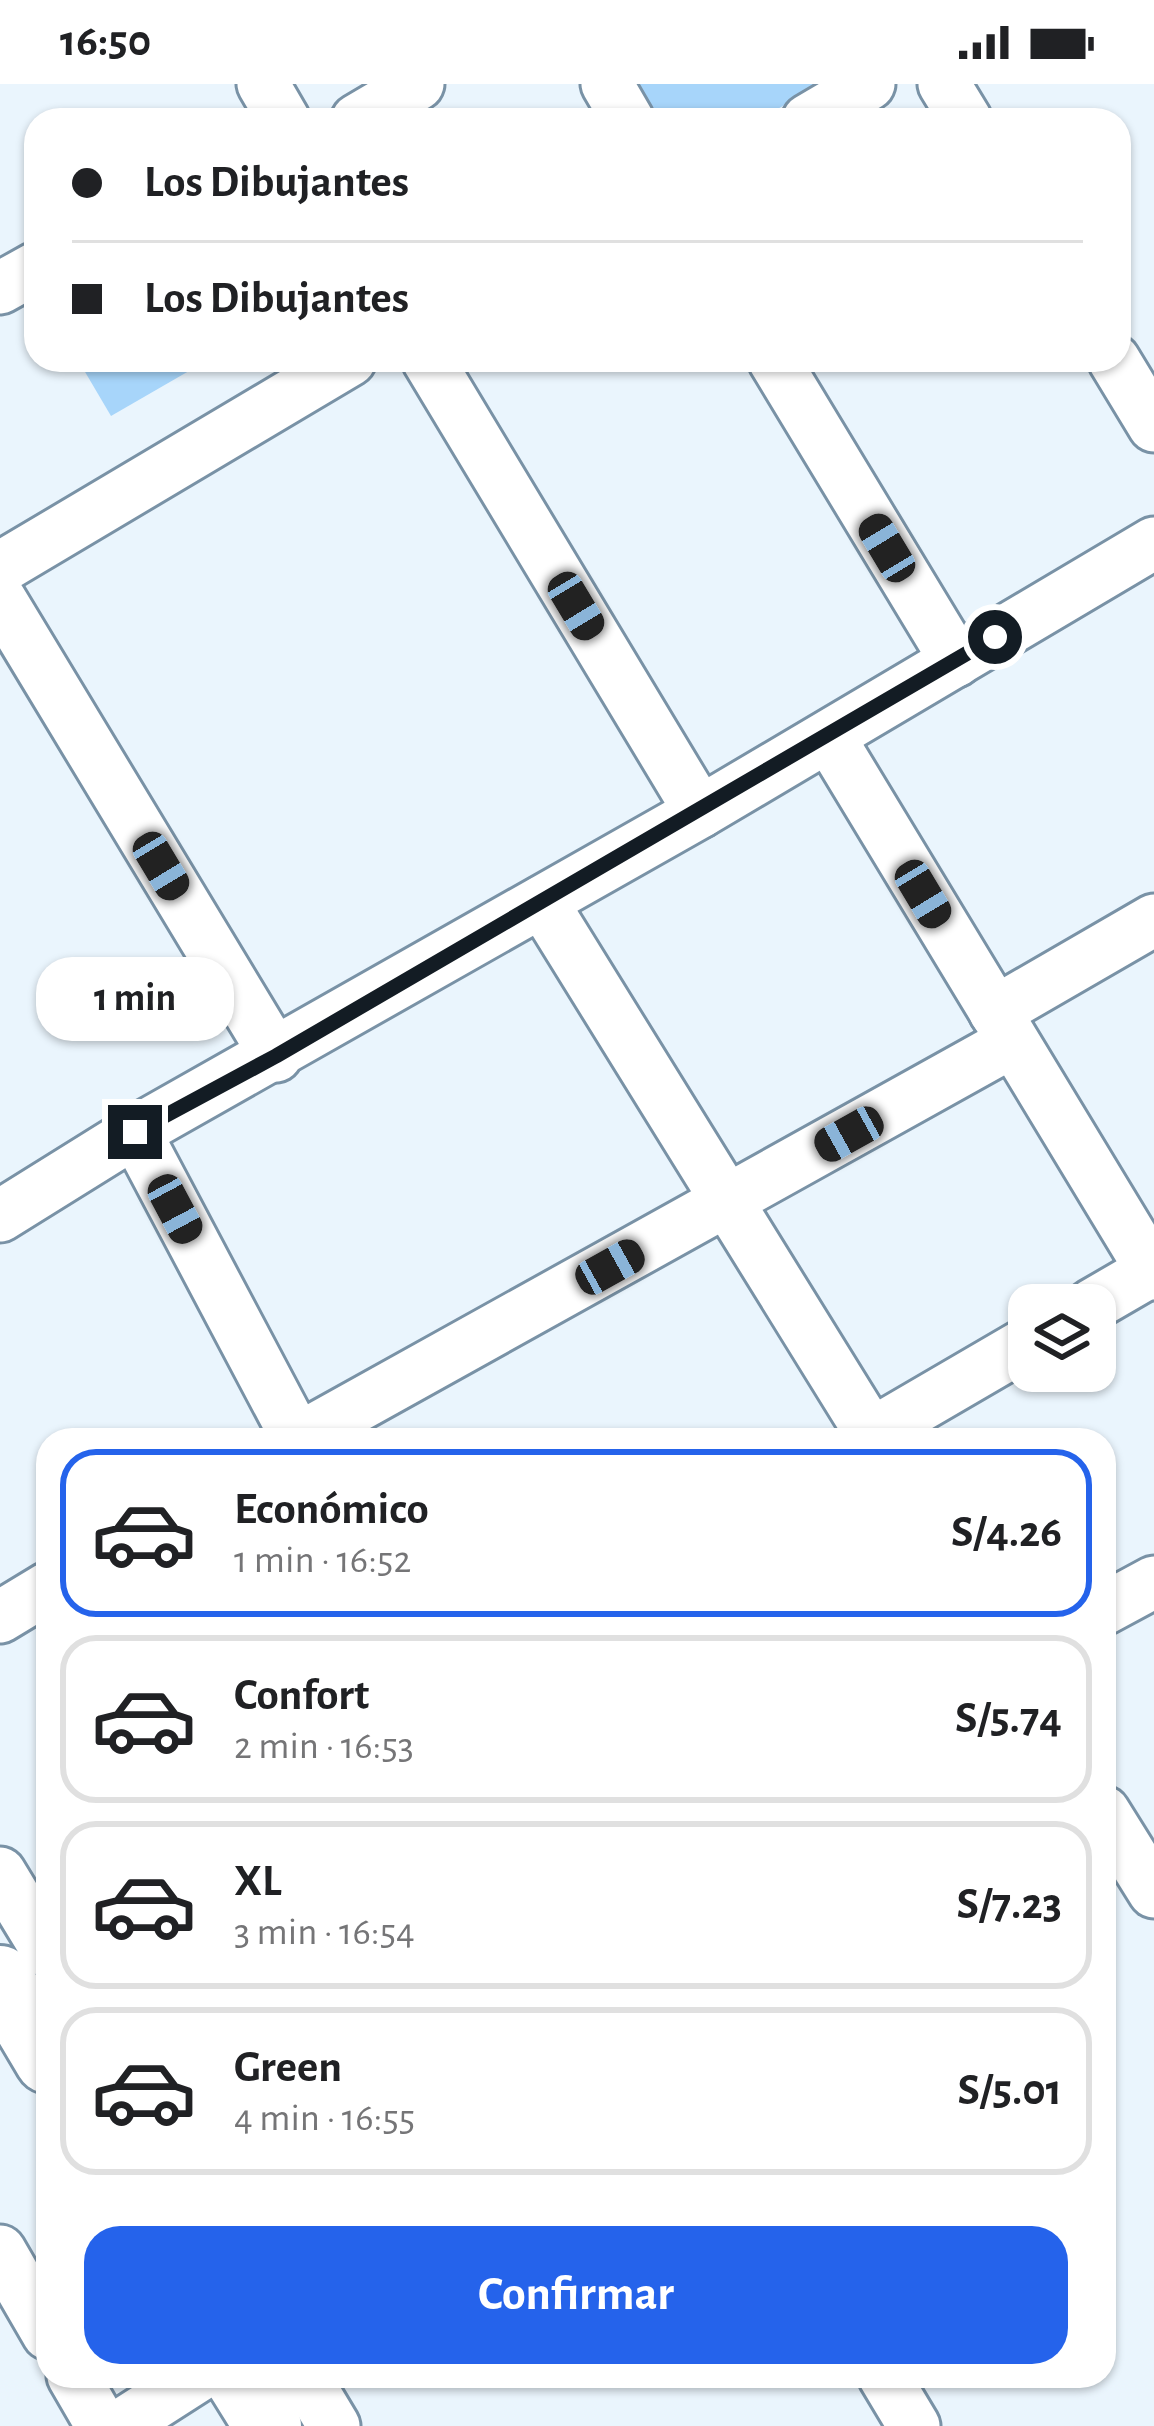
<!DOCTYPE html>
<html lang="es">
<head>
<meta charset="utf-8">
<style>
  body { margin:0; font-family:"Alegreya Sans",sans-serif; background:#f6f6f6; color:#202124; height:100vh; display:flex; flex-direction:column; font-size:45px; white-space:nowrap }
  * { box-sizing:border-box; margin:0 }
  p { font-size:39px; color:#757577 }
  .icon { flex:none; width:66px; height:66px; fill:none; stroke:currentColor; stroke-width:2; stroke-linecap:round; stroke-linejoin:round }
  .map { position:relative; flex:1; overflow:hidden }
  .side { position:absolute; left:36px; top:1344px; width:1080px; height:960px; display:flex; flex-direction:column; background:#fff; border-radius:36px; box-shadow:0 3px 9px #0004 }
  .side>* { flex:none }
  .banner { position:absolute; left:24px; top:24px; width:1107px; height:264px; border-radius:36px; box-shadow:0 3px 9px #0004; display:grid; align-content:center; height:264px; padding:0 48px; background:#fff }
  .buttons { position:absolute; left:1008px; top:1200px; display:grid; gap:24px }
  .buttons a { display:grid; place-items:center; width:108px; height:108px; border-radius:24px; background:#fff; box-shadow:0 3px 9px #0004; font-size:60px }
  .end { position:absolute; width:54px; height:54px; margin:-27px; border:15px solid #131c24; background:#fff; box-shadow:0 0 0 6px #fff }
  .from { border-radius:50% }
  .bubble { position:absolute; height:84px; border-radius:36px; background:#fff; box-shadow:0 3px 9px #0004; font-size:39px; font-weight:700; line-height:84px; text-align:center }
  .car { position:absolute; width:36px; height:72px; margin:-36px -18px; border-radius:15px; box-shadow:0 0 9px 3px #0007; background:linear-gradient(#222 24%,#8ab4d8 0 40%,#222 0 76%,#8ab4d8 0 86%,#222 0) }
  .banner b { display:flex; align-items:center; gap:42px; height:114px; font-size:45px }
  .banner b+b { border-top:3px solid #e0e0e0 }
  .banner i { width:30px; height:30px; background:#202124 }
  ul { padding:21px 0 0; list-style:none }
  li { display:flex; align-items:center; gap:36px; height:168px; margin:0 24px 18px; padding:0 24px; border:6px solid #e0e0e0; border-radius:36px }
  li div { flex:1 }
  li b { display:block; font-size:45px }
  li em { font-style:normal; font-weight:700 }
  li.on { border-color:#2563eb }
  li>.icon { width:108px; height:108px; stroke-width:1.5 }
  .action { display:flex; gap:24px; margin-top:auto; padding:24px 48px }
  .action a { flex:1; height:138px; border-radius:36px; background:#2563eb; color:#fff; font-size:48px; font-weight:700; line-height:138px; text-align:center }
  .status { display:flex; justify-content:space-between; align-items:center; height:84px; padding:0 60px; background:#fff; direction:ltr }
  .status svg { height:33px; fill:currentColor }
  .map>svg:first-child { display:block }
  .green { fill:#a7d5fa }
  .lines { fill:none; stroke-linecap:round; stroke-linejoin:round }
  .minor-casing { stroke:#7992a6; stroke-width:57 }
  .major-casing { stroke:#7992a6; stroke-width:72 }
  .minor { stroke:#fff; stroke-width:51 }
  .major { stroke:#fff; stroke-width:66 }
  .route { stroke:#131c24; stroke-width:15 }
</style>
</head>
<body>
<div class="status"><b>16:50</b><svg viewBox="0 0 49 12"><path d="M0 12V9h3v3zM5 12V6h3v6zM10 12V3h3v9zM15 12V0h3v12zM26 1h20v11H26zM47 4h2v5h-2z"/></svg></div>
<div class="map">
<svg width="1154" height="2342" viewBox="0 0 1154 2342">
  <rect width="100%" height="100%" fill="#eaf5fd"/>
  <g class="green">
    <polygon points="629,0 820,0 759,36 651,36"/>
    <polygon points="78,276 208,276 111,332"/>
  </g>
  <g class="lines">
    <defs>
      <g id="minor">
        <polyline points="263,0 284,36"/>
        <polyline points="607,0 628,36"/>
        <polyline points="944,0 966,36"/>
        <polyline points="357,36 418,0"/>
        <polyline points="808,36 869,0"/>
        <polyline points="0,204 36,184"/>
        <polyline points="428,276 700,728"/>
        <polyline points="774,276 956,577"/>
        <polyline points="1114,276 1154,342"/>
        <polyline points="0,484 350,276"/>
        <polyline points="0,515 276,972"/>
        <polyline points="829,653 1154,1190"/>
        <polyline points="542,818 875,1356"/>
        <polyline points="995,928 1154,836"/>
        <polyline points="135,1048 298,1356"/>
        <polyline points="0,1132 135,1048 700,728 1154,459"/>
        <polyline points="1092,1221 1154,1185"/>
        <polyline points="296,1356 1012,958"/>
        <polyline points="861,1356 1029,1258"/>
        <polyline points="1104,1525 1154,1498"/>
        <polyline points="0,1533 48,1504"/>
        <polyline points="1104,1728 1154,1808"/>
        <polyline points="0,1789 48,1868"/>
        <polyline points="0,2167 48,2250"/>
        <polyline points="73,2292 102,2342"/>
        <polyline points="304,2292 334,2342"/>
        <polyline points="884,2292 914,2342"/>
        <polyline points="120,2342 198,2292"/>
      </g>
      <g id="major">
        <polyline points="0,1895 48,1976"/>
        <polyline points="237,2292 268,2342"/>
      </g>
    </defs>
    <use href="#minor" class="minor-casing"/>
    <use href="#major" class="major-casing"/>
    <use href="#minor" class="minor"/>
    <use href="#major" class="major"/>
  </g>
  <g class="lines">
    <polyline class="route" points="135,1048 276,972 995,553"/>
  </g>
</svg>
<div class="buttons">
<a><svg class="icon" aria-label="layers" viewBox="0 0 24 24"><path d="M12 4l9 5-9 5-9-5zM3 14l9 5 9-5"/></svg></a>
</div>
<i class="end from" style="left:995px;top:553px"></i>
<i class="end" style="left:135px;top:1048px"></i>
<div class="bubble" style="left:36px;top:873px;width:198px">1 min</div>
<i class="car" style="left:887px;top:464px;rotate:329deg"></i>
<i class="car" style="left:576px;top:522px;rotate:149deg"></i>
<i class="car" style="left:161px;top:782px;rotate:149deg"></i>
<i class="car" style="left:923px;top:810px;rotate:149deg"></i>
<i class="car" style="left:849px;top:1050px;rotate:241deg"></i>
<i class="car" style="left:175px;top:1125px;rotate:152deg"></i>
<i class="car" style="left:610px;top:1183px;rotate:61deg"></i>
<div class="banner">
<b><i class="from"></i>Los Dibujantes</b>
<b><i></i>Los Dibujantes</b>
</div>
<section class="side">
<ul>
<li class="on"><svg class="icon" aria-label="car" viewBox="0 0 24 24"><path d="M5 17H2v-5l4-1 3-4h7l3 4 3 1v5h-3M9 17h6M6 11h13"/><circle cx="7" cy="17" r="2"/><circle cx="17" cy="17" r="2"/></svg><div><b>Económico</b><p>1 min · 16:52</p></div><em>S/4.26</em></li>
<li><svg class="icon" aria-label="car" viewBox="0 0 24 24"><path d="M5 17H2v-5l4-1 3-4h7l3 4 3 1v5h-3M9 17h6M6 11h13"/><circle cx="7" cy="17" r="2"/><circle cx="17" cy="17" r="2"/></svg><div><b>Confort</b><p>2 min · 16:53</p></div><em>S/5.74</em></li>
<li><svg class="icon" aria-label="car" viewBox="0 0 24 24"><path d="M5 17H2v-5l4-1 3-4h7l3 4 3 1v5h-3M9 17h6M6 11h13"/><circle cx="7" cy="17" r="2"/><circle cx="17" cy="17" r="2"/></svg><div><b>XL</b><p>3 min · 16:54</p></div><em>S/7.23</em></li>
<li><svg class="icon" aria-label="car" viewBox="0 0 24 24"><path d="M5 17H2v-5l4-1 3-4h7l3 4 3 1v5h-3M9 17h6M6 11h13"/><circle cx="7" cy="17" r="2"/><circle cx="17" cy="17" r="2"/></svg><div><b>Green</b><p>4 min · 16:55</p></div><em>S/5.01</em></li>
</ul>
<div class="action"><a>Confirmar</a></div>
</section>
</div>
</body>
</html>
